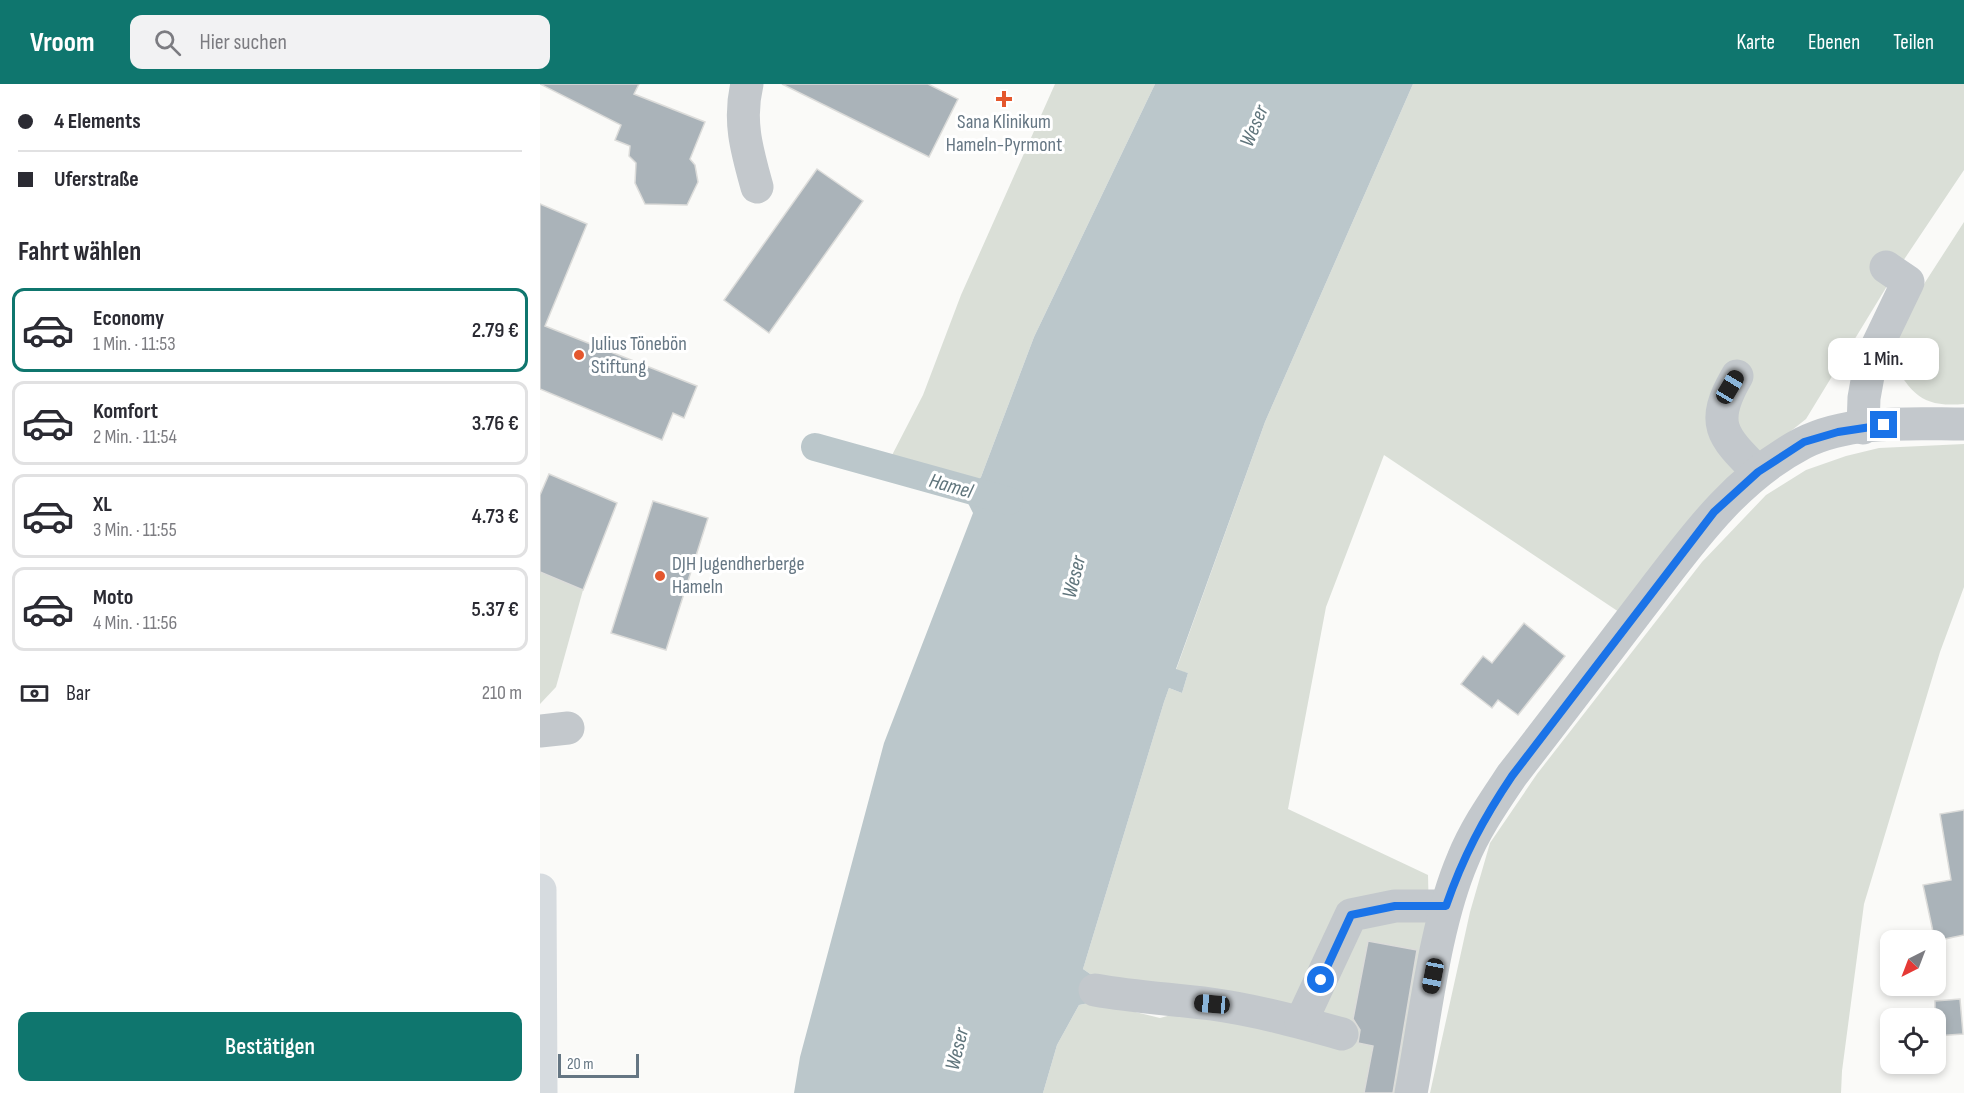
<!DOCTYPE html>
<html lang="de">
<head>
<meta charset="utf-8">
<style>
  body { margin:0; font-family:"Sofia Sans Condensed",sans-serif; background:#f2f2f3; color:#2b2b33; height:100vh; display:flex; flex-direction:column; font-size:22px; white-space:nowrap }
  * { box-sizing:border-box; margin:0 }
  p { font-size:20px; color:#7c7c81 }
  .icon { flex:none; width:33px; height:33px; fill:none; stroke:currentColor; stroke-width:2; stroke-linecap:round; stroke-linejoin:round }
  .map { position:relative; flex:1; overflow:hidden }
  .drawer { display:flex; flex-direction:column; background:#fff; width:540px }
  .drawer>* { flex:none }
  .banner { display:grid; align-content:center; height:132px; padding:0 18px; background:#fff }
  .needle { width:39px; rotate:222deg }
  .buttons { position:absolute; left:1340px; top:846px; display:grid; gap:12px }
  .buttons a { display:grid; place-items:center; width:66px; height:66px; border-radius:12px; background:#fff; box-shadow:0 3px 9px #0003; font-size:30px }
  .scale { position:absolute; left:18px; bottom:15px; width:81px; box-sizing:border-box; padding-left:6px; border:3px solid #657683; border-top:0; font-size:16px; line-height:21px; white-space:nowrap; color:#657683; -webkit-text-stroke:4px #fff; paint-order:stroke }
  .end { position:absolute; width:27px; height:27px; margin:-14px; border:8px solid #1a73e8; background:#fff; box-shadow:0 0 0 3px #fff }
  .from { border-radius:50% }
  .bubble { position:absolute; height:42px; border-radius:12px; background:#fff; box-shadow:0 3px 9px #0003; font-size:20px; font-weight:600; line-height:42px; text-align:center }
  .car { position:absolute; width:18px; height:36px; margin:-18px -9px; border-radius:8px; box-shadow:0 0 4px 2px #0007; background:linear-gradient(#222 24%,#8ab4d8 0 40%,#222 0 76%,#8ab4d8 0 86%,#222 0) }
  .banner b { display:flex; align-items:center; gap:21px; height:57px; font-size:22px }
  .banner b+b { border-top:2px solid #e1e1e2 }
  .banner i { width:15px; height:15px; background:#2b2b33 }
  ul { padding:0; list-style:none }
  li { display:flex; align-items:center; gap:18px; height:84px; margin:0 12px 9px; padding:0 6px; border:3px solid #e1e1e2; border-radius:12px }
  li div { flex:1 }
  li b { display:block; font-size:22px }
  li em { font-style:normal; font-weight:600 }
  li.on { border-color:#0f766e }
  li>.icon { width:54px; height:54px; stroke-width:1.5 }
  h2 { padding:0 18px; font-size:27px; line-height:72px }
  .pay { display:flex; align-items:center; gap:15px; height:66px; padding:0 18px; font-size:22px }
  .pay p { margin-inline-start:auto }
  .primary-button { display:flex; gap:12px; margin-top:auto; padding:12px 18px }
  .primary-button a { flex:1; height:69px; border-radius:12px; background:#0f766e; color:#fff; font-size:24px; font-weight:600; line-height:69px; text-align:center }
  header { display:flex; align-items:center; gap:36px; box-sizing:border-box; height:84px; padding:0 30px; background:#0f766e; color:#fff }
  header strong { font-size:28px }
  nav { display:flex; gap:33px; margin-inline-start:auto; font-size:21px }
  .search { width:420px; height:54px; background:#f2f2f3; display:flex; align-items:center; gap:15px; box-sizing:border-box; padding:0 21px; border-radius:12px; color:#7c7c81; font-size:22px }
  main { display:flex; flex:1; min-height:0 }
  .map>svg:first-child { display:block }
  .green { fill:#dadfd7 }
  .water { fill:#bbc7cb }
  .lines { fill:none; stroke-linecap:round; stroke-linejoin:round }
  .canal { stroke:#bbc7cb; stroke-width:28 }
  .building { fill:#aab3b9; stroke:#dcdcda; stroke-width:1.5 }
  .minor { stroke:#c3c8cc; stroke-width:33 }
  .major { stroke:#d6dbdf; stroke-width:33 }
  .route { stroke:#1a73e8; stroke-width:8 }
  .poi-dot { fill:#e4572e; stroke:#fff; stroke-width:2 }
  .labels { text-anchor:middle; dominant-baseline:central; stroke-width:6; stroke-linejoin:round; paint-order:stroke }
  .poi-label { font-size:20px; fill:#657683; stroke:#fff; text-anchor:start }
  .water-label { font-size:21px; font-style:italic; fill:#60757c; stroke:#fff }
</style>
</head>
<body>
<header>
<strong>Vroom</strong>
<div class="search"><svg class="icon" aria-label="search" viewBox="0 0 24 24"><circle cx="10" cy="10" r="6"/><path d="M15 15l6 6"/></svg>Hier suchen</div>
<nav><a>Karte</a><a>Ebenen</a><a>Teilen</a></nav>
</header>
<main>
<section class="drawer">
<div class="banner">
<b><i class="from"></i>4 Elements</b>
<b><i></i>Uferstraße</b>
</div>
<h2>Fahrt wählen</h2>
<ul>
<li class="on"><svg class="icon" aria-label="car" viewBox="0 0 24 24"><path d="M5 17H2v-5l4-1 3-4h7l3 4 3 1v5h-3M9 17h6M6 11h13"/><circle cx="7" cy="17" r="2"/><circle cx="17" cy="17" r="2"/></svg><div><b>Economy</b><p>1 Min. · 11:53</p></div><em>2.79 €</em></li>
<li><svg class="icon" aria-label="car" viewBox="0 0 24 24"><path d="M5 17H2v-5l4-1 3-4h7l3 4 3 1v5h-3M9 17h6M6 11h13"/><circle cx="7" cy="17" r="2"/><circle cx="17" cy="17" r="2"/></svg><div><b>Komfort</b><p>2 Min. · 11:54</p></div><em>3.76 €</em></li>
<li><svg class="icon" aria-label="car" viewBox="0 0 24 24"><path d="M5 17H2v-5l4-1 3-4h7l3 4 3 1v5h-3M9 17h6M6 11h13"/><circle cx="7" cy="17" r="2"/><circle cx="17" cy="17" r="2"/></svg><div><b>XL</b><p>3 Min. · 11:55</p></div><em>4.73 €</em></li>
<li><svg class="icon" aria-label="car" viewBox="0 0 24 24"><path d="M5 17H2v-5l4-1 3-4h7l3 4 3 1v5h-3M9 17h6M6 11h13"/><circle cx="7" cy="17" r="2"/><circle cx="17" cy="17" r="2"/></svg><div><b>Moto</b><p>4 Min. · 11:56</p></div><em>5.37 €</em></li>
</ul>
<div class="pay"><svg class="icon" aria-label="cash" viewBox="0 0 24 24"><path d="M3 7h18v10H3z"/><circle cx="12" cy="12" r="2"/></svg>Bar<p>210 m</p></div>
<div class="primary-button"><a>Bestätigen</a></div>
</section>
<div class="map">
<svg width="1424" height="1009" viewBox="0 0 1424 1009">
  <rect width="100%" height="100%" fill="#fafaf8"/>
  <g class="green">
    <polygon points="515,0 615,0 494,253 441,393 435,401 349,377 383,311 421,211"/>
    <polygon points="873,0 1424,0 1424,86 1355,189 1266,335 1193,393 1079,528 844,371 786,523 748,725 888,791 890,874 864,1009 503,1009 517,961 539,921 554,918 620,934 672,920 556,894 543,885 624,618 629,604 642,609 648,589 636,586 725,338"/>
    <path d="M 1424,138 L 1424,320 C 1379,324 1372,308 1349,274 L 1384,200 Z"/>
    <polygon points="1424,360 1424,503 1400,568 1324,820 1302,987 1301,1009 890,1009 930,828 950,759 997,690 1162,478 1226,411 1266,386 1306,372 1339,364"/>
    <polygon points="0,488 43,506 16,603 0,620"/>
  </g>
  <polygon class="water" points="615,0 873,0 725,338 636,585 648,589 642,609 629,604 624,618 543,885 556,894 554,918 539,921 517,961 503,1009 254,1009 260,973 344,659 433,429 427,417 431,406 441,393 494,253"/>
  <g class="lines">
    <polyline class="canal" points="275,363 469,417"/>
  </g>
  <g class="building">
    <polygon points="0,0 99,0 94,10 165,38 150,75 155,81 158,98 147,121 105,120 95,99 96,79 89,72 90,62 75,56 81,41"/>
    <polygon points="242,0 388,0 418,15 389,73"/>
    <polygon points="277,85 323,117 229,249 184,216"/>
    <polygon points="0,120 47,140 5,242 157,302 144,334 133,329 122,356 0,305"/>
    <polygon points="9,390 77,419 43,506 0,488 0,411"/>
    <polygon points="113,417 168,434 126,566 71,549"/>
    <polygon points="984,539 1025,572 978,631 958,616 952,624 921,600 943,572 952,579"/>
    <polygon points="1424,726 1424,851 1395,857 1383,801 1411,796 1400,730"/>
    <polygon points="828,857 877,866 853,1009 824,1009 833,962 818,959 820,946 813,935"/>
    <polygon points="1420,915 1423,950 1395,952 1395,917"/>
  </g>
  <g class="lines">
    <g class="minor">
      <path d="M 207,0 C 198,37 207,67 217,103"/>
      <path d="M 1197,292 C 1169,340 1182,352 1218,388"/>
      <polyline points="1323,344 1324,314 1331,275 1368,198 1346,183"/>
      <polyline points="0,647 28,644"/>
      <path d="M 555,906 C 594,913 632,915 671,920 C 715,926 759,938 802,950"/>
      <polyline points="761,938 811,831 855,822 906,822"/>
      <path d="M 871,1009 C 885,936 894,843 923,775 C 935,745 954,718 972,691 C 1014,637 1055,583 1096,529 C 1145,466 1190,397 1263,359 C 1310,335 1373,340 1424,340"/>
    </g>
    <polyline class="major" points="0,806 1,1009"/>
  </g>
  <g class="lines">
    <path class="route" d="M 781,896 L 811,831 L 855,822 L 906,822 C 923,773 943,735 972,692 L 1174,428 L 1218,388 L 1264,358 L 1298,348 L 1344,341"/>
  </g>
  <g class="poi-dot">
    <path d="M461 6h6v6h6v6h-6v6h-6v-6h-6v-6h6z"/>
    <circle cx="39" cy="271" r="6"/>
    <circle cx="120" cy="492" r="6"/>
  </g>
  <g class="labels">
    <g class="poi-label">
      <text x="464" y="38" text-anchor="middle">Sana Klinikum<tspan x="464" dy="23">Hameln-Pyrmont</tspan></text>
      <text x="51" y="260">Julius Tönebön<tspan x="51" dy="23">Stiftung</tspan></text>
      <text x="132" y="480">DJH Jugendherberge<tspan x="132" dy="23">Hameln</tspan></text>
    </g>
    <g class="water-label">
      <text transform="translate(714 42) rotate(-67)">Weser</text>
      <text transform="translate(411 402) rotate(16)">Hamel</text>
      <text transform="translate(534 493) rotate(-76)">Weser</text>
      <text transform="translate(417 965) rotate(-76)">Weser</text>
    </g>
  </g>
</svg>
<div class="buttons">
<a><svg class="needle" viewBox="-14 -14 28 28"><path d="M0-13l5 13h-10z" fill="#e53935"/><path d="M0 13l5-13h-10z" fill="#7c7c81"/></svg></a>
<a><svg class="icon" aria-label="locate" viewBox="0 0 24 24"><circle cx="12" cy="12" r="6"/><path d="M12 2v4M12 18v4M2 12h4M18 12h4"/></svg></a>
</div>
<div class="scale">20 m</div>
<i class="end from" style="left:781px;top:896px"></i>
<i class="end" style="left:1344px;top:341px"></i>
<div class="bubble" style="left:1288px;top:254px;width:111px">1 Min.</div>
<i class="car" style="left:1190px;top:303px;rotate:31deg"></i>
<i class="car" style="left:893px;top:892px;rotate:191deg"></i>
<i class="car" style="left:672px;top:920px;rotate:275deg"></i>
</div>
</main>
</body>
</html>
